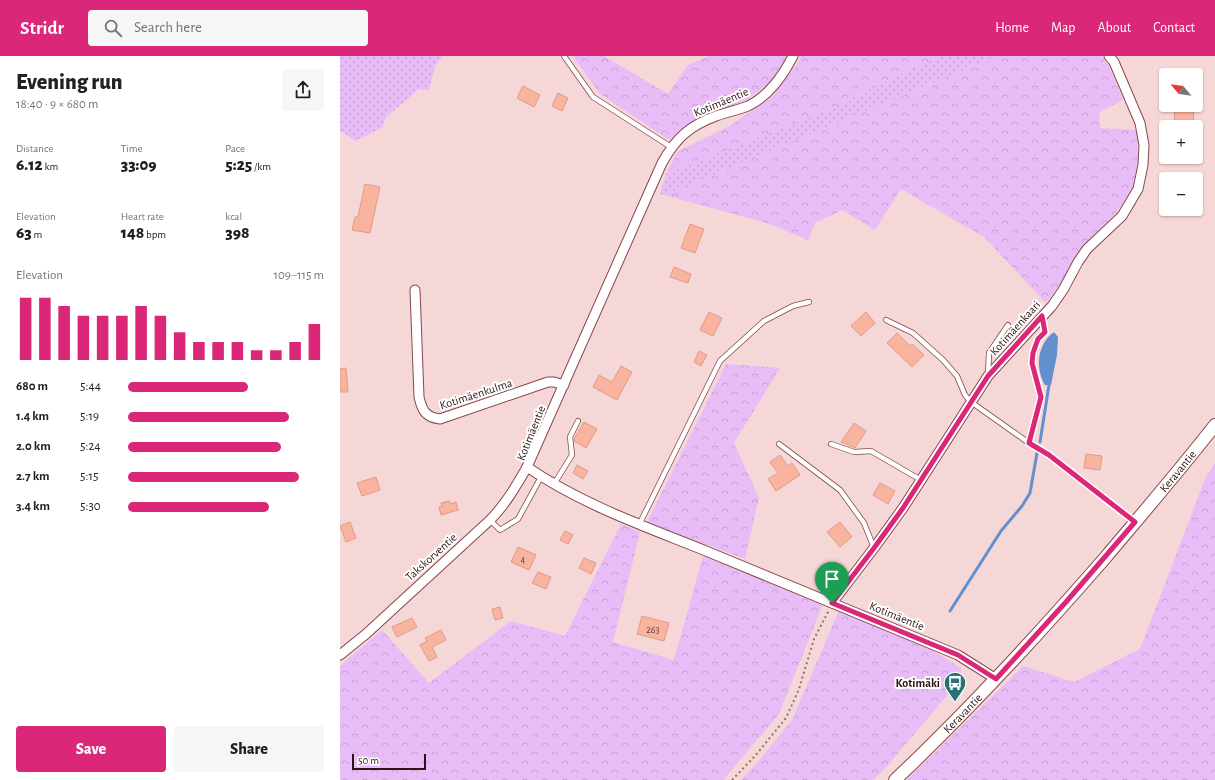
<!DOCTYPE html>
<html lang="en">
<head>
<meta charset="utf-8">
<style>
  :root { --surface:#fff; --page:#f6f6f6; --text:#202124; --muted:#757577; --accent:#db2777 }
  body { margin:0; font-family:"Alegreya Sans",sans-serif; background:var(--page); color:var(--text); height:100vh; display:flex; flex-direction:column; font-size:15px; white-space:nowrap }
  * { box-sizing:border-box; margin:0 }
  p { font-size:13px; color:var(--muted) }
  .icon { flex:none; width:22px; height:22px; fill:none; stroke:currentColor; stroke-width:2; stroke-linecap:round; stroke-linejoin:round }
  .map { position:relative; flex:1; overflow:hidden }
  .drawer { display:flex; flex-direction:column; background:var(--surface); width:340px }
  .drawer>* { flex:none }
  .needle { width:26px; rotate:299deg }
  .controls { position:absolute; left:819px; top:12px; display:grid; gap:8px }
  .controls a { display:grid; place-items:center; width:44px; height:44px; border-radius:4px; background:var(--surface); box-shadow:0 1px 3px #0004; font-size:20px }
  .scale { position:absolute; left:12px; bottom:10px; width:74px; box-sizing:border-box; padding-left:4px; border:2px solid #2d1315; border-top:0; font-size:11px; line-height:14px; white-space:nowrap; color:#2d1315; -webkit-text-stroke:3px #fff; paint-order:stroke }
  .pin { position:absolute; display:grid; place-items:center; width:34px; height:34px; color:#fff; margin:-41px -17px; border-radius:50% 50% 50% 0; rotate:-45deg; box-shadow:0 0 4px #0007 }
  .pin .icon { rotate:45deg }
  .round { display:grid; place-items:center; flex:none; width:42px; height:42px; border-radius:4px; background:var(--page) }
  .head { display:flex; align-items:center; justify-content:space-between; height:68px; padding:0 16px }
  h1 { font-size:22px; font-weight:800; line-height:30px }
  .metrics { display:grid; grid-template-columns:repeat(3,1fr); gap:6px; height:68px; padding:4px 16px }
  .metrics div { display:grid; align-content:center }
  .metrics b { font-size:17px; font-weight:800 }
  .metrics small { font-size:11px; font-weight:400 }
  .metrics p { font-size:11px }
  .chart { height:112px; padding:8px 16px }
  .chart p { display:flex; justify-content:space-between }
  .chart svg { width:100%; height:72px; margin-top:4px; stroke:var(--accent); stroke-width:6 }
  .button { display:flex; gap:8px; margin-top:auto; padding:8px 16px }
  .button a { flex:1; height:46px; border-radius:4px; background:var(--accent); color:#fff; font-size:16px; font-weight:800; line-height:46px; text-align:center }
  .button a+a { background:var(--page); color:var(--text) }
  ul { padding:0 16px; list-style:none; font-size:13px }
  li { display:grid; grid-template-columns:64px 48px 1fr; align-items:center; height:30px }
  li i { height:10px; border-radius:5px; background:var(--accent) }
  header { display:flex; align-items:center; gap:24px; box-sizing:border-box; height:56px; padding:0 20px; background:var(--accent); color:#fff }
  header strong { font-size:19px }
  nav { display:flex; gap:22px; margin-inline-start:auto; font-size:14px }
  .search { width:280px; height:36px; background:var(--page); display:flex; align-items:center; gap:10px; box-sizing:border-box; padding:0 14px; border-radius:4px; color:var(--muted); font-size:15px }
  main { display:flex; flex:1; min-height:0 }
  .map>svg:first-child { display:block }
  .grass { fill:url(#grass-dots) }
  .forest { fill:url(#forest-crowns) }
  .water { fill:#6290cf }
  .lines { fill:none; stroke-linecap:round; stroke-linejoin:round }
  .stream { stroke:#6290cf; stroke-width:3 }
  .building { fill:#f9b49f; stroke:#e09b87 }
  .service-casing { stroke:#87464b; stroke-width:6 }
  .minor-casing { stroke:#87464b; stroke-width:11 }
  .secondary-casing { stroke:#87464b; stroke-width:14 }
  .path { stroke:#8f7374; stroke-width:2; stroke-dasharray:2 3; stroke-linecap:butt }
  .service { stroke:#fff; stroke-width:4.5 }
  .minor { stroke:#fff; stroke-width:9 }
  .secondary { stroke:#fff; stroke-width:12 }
  .route-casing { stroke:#fff; stroke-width:8 }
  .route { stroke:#db2777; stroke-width:5 }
  .labels { text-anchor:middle; stroke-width:4; stroke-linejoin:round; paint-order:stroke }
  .number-label { font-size:10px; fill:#603b38 }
  .street-label { font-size:12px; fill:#2d1315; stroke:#fff }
  .poi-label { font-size:12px; font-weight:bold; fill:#2d1315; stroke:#fff; text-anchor:end }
</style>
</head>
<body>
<header>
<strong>Stridr</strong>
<div class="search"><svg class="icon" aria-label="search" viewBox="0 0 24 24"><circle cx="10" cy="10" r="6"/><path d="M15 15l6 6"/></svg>Search here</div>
<nav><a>Home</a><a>Map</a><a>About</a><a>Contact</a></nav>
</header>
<main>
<section class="drawer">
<div class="head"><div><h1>Evening run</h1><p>18:40 · 9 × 680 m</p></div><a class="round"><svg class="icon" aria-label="share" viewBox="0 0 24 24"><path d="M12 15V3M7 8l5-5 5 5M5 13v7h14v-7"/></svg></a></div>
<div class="metrics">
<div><p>Distance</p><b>6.12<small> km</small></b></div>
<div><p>Time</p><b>33:09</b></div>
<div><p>Pace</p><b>5:25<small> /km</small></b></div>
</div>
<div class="metrics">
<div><p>Elevation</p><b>63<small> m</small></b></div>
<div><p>Heart rate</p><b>148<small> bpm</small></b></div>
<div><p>kcal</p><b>398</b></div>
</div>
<div class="chart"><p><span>Elevation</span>109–115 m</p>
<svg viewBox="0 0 160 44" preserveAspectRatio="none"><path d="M5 44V6M15 44V6M25 44V11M35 44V17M45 44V17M55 44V17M65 44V11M75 44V17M85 44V27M95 44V33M105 44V33M115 44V33M125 44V38M135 44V38M145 44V33M155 44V22"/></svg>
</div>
<ul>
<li><b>680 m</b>5:44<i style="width:61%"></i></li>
<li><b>1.4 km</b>5:19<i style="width:82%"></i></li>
<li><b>2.0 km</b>5:24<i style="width:78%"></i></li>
<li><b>2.7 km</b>5:15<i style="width:87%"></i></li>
<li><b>3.4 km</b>5:30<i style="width:72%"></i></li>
</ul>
<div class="button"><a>Save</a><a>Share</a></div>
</section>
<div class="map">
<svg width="875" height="724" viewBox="0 0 875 724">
  <defs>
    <pattern id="grass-dots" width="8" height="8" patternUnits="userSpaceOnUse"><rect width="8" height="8" fill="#e7bcf7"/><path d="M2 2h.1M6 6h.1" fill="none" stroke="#c6a1d3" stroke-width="1.8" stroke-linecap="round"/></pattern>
    <pattern id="forest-crowns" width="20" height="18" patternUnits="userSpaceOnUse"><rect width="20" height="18" fill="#e7bcf7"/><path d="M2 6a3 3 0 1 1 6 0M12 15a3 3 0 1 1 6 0" fill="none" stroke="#c6a1d3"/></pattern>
  </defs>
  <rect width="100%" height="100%" fill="#f6d7d7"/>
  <g class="grass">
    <path d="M0 0H102L95 10 89 34 79 33 46 61 43 71 15 85 0 74Z"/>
    <path d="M600 0H657L324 139 320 138 326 118 488 54Z"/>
  </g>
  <g class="forest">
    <path d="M233 0H264L328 38 348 9 369 0H448L433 24 406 44 348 68 329 84 259 37Z"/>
    <path d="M461 0H600L488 54 326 118 337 96 389 70 431 42 456 10Z"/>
    <path d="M657 0H761L769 10 783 44 759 56 760 72 797 74 798 108 793 131 777 156 758 175 737 199 720 228 706 247 644 181 561 133 535 174 502 154 475 167 468 184 427 167 324 139Z"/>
    <path d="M386 308 440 312 394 387 419 442 405 503 307 466Z"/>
    <path d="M875 407V724H567L683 610 734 626 800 593 865 423Z"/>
    <path d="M281 468 300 476 273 586 334 604 363 500 483 548 439 658 383 724H151V723L149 724H0V610L42 574 89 627 171 565 225 580Z"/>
    <path d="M500 552 577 585 621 612 622 622 548 709 533 724H401L417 707 452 664Z"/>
  </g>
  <path class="water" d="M714 276 718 281 717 299 711 329H705C695 313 697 288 714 276Z"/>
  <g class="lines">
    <g class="stream">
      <path d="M700 386 709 329"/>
      <path d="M610 555 661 475 682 450 690 437 697 397"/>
    </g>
  </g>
  <g class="building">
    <path d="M183 30 200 39 194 51 177 42Z"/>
    <path d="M218 37 228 42 222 55 212 50Z"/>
    <path d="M853 51 854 67 835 69 834 53Z"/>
    <path d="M25 128 40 131 30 177 12 174 15 161H18Z"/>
    <path d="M350 168 364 173 355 197 341 192Z"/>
    <path d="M334 211 351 218 348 227 330 221Z"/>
    <path d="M369 256 382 262 373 280 360 274Z"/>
    <path d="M526 256 535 267 521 280 511 270Z"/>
    <path d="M557 277 570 290 572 288 584 299 572 311 547 287Z"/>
    <path d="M359 295 367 299 361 310 354 306Z"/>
    <path d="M281 310 292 316 277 344 253 331 259 319 272 326Z"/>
    <path d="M6 312 8 336H0V313Z"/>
    <path d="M244 366 257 373 246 392 234 385V383Z"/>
    <path d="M514 367 526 375 515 392 501 386Z"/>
    <path d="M746 398 762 400 760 414 744 412Z"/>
    <path d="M440 399 448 410 452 407 460 419 436 435 428 423 438 417 430 406Z"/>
    <path d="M237 409 248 415 243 423 233 417Z"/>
    <path d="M36 421 40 434 22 440 17 427Z"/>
    <path d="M540 427 555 435 548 448 533 439Z"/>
    <path d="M109 445 110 448 116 446 118 454 101 459 99 451 102 450 101 447Z"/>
    <path d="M10 466 16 482 6 486 0 470Z"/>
    <path d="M500 466 512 481 500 491 487 476Z"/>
    <path d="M225 475 233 479 228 488 220 484Z"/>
    <path d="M178 491 196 499 189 514 171 506Z"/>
    <path d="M244 502 256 507 251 518 239 512Z"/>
    <path d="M198 516 211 521 206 533 192 527Z"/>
    <path d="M160 551 163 562 155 564 152 553Z"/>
    <path d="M302 560 329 567 324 585 297 578Z"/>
    <path d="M72 562 77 571 57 581 52 571Z"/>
    <path d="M101 574 106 584 92 591 97 601 89 605 80 589 87 585 85 582Z"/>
  </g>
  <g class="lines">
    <g class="service-casing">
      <g id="service">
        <path d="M224 0 253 41 331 91"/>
        <path d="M546 264 573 277 603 304 617 320 625 339 631 346 689 387 709 399 794 465"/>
        <path d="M648 318 649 297 668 269"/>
        <path d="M439 388 500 434 524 467 534 492"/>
        <path d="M491 388 514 396 531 395 581 424"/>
        <path d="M214 428 232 399 230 381 238 365"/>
        <path d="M150 464 160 474 178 463 201 421"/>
        <path d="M299 469 380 305 424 265 453 250 469 246"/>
      </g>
    </g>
    <g class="minor-casing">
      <g id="minor">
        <path d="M453 0C444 18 428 41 408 50 398 54 387 56 376 60 349 70 336 82 322 107L187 411C243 449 304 470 366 495 450 529 534 564 618 599L656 623"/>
        <path d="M75 234 79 341C82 354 85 361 100 363L208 326H214L224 329"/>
        <path d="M492 547 534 492 563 452 648 320 712 250 723 234 738 206 747 193 782 160 798 133 803 109 804 89 800 67 774 6 769 0"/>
        <path d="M0 599 26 578 150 464C166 448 176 430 187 411"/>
      </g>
    </g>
    <g class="secondary-casing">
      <g id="secondary">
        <path id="s1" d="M555 724C629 654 698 579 765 502 802 458 840 414 875 369"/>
      </g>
    </g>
    <g class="path">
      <path d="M691 380C693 370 701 350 701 341 700 314 681 301 705 276L704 273"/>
      <path d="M392 724 415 700 446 662 459 633 474 583 489 554"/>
    </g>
    <use href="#service" class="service"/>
    <use href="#minor" class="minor"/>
    <use href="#secondary" class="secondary"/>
  </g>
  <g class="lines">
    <g class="route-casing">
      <path id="route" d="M702 260 705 276 698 283 693 297 692 307 701 341 689 387 709 399 795 466 726 546 656 623 618 599 492 547 534 492 563 452 648 320Z"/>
    </g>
    <use href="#route" class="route"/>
  </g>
  <defs>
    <g id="bus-pin" transform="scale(1.15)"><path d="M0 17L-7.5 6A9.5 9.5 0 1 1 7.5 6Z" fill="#277273" stroke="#fff"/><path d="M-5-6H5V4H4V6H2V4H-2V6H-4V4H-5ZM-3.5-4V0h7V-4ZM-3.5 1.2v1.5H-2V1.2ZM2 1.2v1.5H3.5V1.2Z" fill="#fff"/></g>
  </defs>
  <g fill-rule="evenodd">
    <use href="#bus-pin" x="615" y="627"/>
  </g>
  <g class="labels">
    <g class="number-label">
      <text x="183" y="507">4</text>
      <text x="313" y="577">263</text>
    </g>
    <g class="street-label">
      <text transform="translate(381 46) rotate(-23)" y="4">Kotimäentie</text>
      <text transform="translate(675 272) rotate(-48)" y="4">Kotimäenkaari</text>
      <text transform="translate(136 338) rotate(-18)" y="4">Kotimäenkulma</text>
      <text transform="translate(191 377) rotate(-68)" y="4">Kotimäentie</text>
      <text dy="4" stroke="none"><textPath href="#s1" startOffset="419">Keravantie</textPath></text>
      <text transform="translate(91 501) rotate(-42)" y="4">Takskorventie</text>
      <text transform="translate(557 560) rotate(22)" y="4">Kotimäentie</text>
      <text dy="4" stroke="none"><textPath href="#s1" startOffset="95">Keravantie</textPath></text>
    </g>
    <g class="poi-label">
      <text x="600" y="631">Kotimäki</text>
    </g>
  </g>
</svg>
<div class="controls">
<a><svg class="needle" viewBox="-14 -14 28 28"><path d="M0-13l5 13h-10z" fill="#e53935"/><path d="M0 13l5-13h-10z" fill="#757577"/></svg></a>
<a>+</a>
<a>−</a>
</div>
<div class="scale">50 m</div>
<div class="pin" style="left:492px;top:547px;background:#1e9e55"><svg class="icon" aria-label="arrive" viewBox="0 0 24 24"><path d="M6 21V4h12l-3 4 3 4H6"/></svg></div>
</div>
</main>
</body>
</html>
